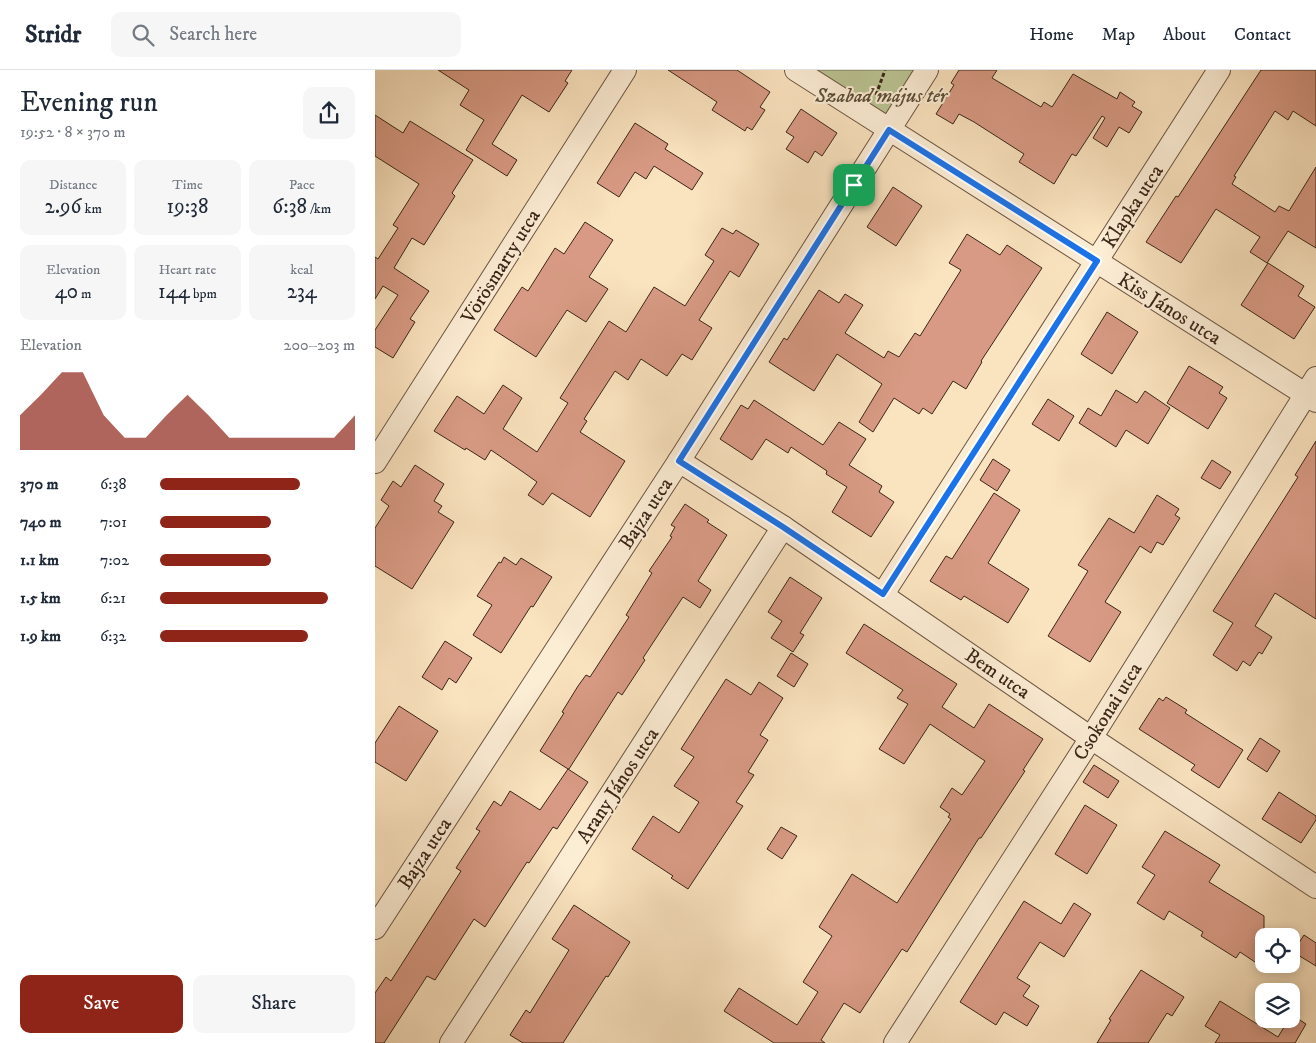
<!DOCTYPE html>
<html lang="en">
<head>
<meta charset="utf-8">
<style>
  :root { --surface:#fff; --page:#f6f6f7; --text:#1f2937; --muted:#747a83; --line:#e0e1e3; --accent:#8f2418 }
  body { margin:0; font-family:"IM FELL DW Pica",serif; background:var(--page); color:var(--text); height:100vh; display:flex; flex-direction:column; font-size:19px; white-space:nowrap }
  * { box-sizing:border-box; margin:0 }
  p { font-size:16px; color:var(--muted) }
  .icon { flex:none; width:28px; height:28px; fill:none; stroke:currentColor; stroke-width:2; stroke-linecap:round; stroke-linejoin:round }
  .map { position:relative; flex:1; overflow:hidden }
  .side { display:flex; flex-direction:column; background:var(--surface); width:375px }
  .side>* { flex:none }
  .fabs { position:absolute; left:880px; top:858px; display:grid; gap:10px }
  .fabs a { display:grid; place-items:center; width:45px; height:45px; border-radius:10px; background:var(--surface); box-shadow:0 2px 12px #0003; font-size:25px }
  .pin { position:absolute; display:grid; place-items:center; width:42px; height:42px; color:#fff; margin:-21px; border-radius:10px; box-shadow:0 2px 8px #0006 }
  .round { display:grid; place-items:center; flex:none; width:52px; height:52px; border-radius:10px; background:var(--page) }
  .summary { display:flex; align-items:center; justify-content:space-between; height:85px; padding:0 20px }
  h1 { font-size:28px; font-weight:600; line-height:38px }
  .stats { display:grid; grid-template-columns:repeat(3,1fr); gap:8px; height:85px; padding:5px 20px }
  .stats div { display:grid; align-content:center; border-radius:10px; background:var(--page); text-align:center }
  .stats b { font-size:21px; font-weight:600 }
  .stats small { font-size:14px; font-weight:400 }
  .stats p { font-size:14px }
  .chart { height:140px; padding:10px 20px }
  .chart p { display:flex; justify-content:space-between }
  .chart svg { width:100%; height:90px; margin-top:5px; fill:var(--accent); opacity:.7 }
  .button { display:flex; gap:10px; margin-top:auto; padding:10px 20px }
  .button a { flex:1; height:58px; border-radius:10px; background:var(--accent); color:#fff; font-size:20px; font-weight:600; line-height:58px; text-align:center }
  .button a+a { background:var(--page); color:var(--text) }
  ul { padding:0 20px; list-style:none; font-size:16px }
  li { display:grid; grid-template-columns:80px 60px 1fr; align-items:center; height:38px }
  li i { height:12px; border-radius:6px; background:var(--accent) }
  header { display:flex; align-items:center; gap:30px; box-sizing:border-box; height:70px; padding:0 25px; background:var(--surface); border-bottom:1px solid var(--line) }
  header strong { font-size:24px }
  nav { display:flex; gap:28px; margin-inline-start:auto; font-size:18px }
  .search { width:350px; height:45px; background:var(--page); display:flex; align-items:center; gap:12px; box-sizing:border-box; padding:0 18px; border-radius:10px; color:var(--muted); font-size:19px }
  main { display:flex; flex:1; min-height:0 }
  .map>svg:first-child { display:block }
  .green { fill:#bbc494; stroke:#7c7556 }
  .building { fill:#d89a84; stroke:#3c2618 }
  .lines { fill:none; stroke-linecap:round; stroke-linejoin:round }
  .street-casing { stroke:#6c5542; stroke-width:24 }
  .path { stroke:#3c2618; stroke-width:3; stroke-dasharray:4 2.5; stroke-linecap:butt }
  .street { stroke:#fcedd5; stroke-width:22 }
  .route-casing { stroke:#fff; stroke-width:10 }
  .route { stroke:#1a73e8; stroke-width:6 }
  .labels { text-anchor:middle; stroke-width:4; stroke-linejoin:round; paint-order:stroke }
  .park-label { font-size:20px; font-style:italic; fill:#5c4e37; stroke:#fcedd5 }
  .street-label { font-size:20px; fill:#3c2618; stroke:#fcedd5 }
</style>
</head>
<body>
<header>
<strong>Stridr</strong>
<div class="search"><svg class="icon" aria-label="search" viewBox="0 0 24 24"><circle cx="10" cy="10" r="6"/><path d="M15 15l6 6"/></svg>Search here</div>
<nav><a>Home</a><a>Map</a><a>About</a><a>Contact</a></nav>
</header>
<main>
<section class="side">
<div class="summary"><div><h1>Evening run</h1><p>19:52 · 8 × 370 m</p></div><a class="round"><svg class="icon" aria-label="share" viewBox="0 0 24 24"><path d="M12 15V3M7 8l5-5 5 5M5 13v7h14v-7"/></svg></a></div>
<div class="stats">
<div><p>Distance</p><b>2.96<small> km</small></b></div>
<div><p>Time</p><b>19:38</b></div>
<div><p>Pace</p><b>6:38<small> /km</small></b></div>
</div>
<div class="stats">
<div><p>Elevation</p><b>40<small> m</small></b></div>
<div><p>Heart rate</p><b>144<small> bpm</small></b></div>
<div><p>kcal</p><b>234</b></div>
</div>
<div class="chart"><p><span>Elevation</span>200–203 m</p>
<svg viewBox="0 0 160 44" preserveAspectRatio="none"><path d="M0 44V27L10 17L20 6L30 6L40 27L50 38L60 38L70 27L80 17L90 27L100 38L110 38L120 38L130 38L140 38L150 38L160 27V44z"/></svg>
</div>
<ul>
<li><b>370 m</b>6:38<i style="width:72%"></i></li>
<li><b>740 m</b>7:01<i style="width:57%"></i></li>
<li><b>1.1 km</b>7:02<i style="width:57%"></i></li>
<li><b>1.5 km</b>6:21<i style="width:86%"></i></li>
<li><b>1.9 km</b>6:32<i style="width:76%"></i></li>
</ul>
<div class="button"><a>Save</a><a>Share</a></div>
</section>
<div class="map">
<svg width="941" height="973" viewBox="0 0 941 973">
  <rect width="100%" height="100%" fill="#fae3bf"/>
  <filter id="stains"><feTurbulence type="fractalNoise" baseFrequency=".004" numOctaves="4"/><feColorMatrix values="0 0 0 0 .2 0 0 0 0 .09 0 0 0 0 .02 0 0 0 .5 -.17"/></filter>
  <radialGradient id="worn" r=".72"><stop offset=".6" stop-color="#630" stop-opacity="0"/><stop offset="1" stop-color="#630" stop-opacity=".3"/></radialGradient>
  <path class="green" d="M421 0H552L514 60Z"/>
  <g class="building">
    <path d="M63 0H197L190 11 193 13 174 42 147 25 117 74 142 90 132 106 91 80 109 50 85 35 94 20Z"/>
    <path d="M293 0H362L395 22 385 37 390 40 377 60 372 57 370 61 337 40 342 32Z"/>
    <path d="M584 0H622L617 8 666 37 669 32 677 37 698 4 742 29 745 22 760 32 757 36 767 42 754 63 744 57 732 77 718 68 730 48 727 46 701 86 697 84 679 114 644 92 649 84 599 52 584 44 578 54 561 44 579 15 576 13Z"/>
    <path d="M886 0H941V56L918 41 913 50 900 41 859 106 861 107 857 114 900 142 904 136 914 141 941 97V178L913 161 892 193 875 182 885 167 841 139 806 193 771 172 801 126 803 127Z"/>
    <path d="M426 39 462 63 447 86 440 81 433 93 411 79 419 67 411 62Z"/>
    <path d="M0 45 28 63 35 51 98 90 77 123 80 126 49 175 37 168 19 198 54 221 35 249 40 252 18 288 0 277V260L23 225 8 216 0 229V187L3 189 23 158 18 155 44 114 0 86Z"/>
    <path d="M260 53 293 74 290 79 328 103 317 120 279 96 271 109 260 102 244 127 222 113Z"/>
    <path d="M518 117 547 136 521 176 492 157Z"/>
    <path d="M210 152 238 170 214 207 233 219 211 252 192 240 161 287 119 260 147 217 153 221 180 178 189 184Z"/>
    <path d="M347 158 358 164 361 160 384 174 364 207 355 201 324 250 337 258 317 290 307 284 292 306 266 289 253 310 240 301 209 349 212 351 205 362 250 391 215 447 177 423 168 435 153 425 162 412 148 402 116 380 110 390 91 378 90 380 59 361 82 326 109 344 128 315 147 328 128 359 162 382 193 333 185 328 234 251 251 262 279 217 310 236 339 191 330 185Z"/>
    <path d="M592 164 625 185 632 175 667 198 606 291 607 292 591 319 578 311 557 344 548 338 544 344 519 328 498 362 484 352 507 314 462 284 439 321 394 292 409 268 412 270 444 220 464 233 470 224 488 235 470 263 509 288 513 281 524 287 540 263 545 266 586 200 574 193Z"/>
    <path d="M893 193 929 216 923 226 940 237 919 269 866 235Z"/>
    <path d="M732 242 763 262 737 304 706 284Z"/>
    <path d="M814 296 848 317 844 323 852 328 833 359 792 333Z"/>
    <path d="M741 320 762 333 770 321 795 338 773 374 751 360 741 377 704 353 713 338 726 346Z"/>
    <path d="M673 329 699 346 684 371 657 354Z"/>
    <path d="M379 330 448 375 464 352 491 369 474 395 507 416 504 422 519 432 496 467 457 442 472 417 451 404 452 401 416 377 413 383 391 369 377 390 345 369 366 335 373 339Z"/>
    <path d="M941 371V549L900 523 880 556 897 567 887 584 884 582 875 596 868 591 862 601 838 585 858 553 838 541 923 407 920 405Z"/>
    <path d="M618 389 635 400 622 421 605 410Z"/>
    <path d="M837 390 856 402 845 419 826 408Z"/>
    <path d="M40 395 69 414 59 431 67 436 63 442 79 452 37 519 0 496V458L14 436 6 430 18 411 26 417Z"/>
    <path d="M619 423 645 440 613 493 654 519 633 553 589 526 586 530 555 511 571 486 577 489Z"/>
    <path d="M782 425 804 439 800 445 805 448 788 475 782 472 776 483 765 476 730 532 746 542 715 592 673 566 713 501 703 495 734 448 759 463Z"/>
    <path d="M310 434 334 450 332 452 352 465 323 511 336 520 325 538 308 527 268 588 270 590 247 625 243 622 194 699H193L213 712 182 759 178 757 154 793 152 792 110 857 99 849 60 910 52 906 9 973H0V923L11 907 16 911 86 801 81 798 105 761 101 759 119 731 126 736 135 721 165 740 193 699 165 681 189 643 187 642 203 616 211 605 215 607 254 547 251 545 277 503 274 501 297 467 295 466 300 457 296 455Z"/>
    <path d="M129 487 141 495 146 488 177 507 158 537 156 536 126 583 98 565 117 535 102 526 124 492 126 493Z"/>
    <path d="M415 507 447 528 425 563 429 565 418 582 396 568 407 551 393 542Z"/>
    <path d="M489 554 582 614 567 637 599 658 614 634 668 669 648 700 650 701 606 768H604L532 882 527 879 485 943 469 933 446 970 450 973H399L349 941 364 918 422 955 443 922 428 912 457 866 444 857 477 804 522 833 576 749 573 747 575 744 565 737 577 718 587 725 610 691 555 654 529 694 504 679 533 634 522 628 528 620 471 583Z"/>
    <path d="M70 571 97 588 81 613 74 608 67 620 47 607Z"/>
    <path d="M416 583 433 594 419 617 402 606Z"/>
    <path d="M351 609 376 625 384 612 408 628 385 665 393 670 373 702 379 705 361 732 368 736 313 819 296 808 298 806 257 779 278 746 304 763 324 732 299 716 319 687 306 679Z"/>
    <path d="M791 627 812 640 810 643 868 680 844 718 816 700 820 695 764 659 784 628 788 631Z"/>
    <path d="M24 636 63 661 31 711 0 692V673Z"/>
    <path d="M885 668 905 681 892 702 872 689Z"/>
    <path d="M719 695 744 711 733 728 708 712Z"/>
    <path d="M904 722 941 746V750L926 773 887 749Z"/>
    <path d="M710 735 742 755 712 804 680 784Z"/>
    <path d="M406 757 422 766 407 789 392 779Z"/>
    <path d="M790 761 845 795 834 812 889 846V898L865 882 861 888 826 866 828 862 794 841 789 850 762 833 780 805 767 797Z"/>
    <path d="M649 831 686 854 699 833 716 844 689 887 665 872 642 908 655 916 648 926 664 936 652 956 629 942 621 955 585 932Z"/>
    <path d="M199 835 255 872 233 907 231 906 188 973H148L135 965 151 940 155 943 194 880 177 869Z"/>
    <path d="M929 865 941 873V896L918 882Z"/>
    <path d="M766 900 809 927 797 946 792 943 773 973H722L736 950 734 949Z"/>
    <path d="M845 931 903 967 914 949H916L917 945 931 954 920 973H840L845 965 830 956Z"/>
  </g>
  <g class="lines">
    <g class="street-casing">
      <g id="street">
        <path d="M421 0 941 331"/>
        <path d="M304 391 408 457 716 668 941 817"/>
        <path d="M0 392 250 0"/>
        <path d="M508 524 844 0"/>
        <path d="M0 858 304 391 552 0"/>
        <path d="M76 973 408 457"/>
        <path d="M520 973 716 668 941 308"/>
      </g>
    </g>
    <path class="path" d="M501 25 510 0"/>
    <use href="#street" class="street"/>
  </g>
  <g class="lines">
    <g class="route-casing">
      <path id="route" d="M514 60 722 191 508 524 408 457 304 391Z"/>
    </g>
    <use href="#route" class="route"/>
  </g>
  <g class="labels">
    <g class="park-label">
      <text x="506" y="32">Szabad május tér</text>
    </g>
    <g class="street-label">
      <text transform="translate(757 136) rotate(-57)" y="7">Klapka utca</text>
      <text transform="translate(125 196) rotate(-58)" y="7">Vörösmarty utca</text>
      <text transform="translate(795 238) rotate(32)" y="7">Kiss János utca</text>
      <text transform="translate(270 443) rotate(-57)" y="7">Bajza utca</text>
      <text transform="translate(623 603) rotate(34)" y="7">Bem utca</text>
      <text transform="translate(732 641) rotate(-58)" y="7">Csokonai utca</text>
      <text transform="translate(242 715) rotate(-57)" y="7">Arany János utca</text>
      <text transform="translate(49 783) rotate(-57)" y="7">Bajza utca</text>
    </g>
  </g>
  <rect width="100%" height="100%" filter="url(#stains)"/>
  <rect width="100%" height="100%" fill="url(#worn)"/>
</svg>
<div class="fabs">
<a><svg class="icon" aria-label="locate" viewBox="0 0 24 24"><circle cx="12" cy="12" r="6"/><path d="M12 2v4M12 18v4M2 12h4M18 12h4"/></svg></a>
<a><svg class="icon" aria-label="layers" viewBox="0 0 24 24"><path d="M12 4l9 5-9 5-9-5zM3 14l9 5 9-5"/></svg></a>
</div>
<div class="pin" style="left:479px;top:115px;background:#1e9e55"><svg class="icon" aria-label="arrive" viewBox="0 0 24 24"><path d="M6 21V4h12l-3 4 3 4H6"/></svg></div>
</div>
</main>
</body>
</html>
